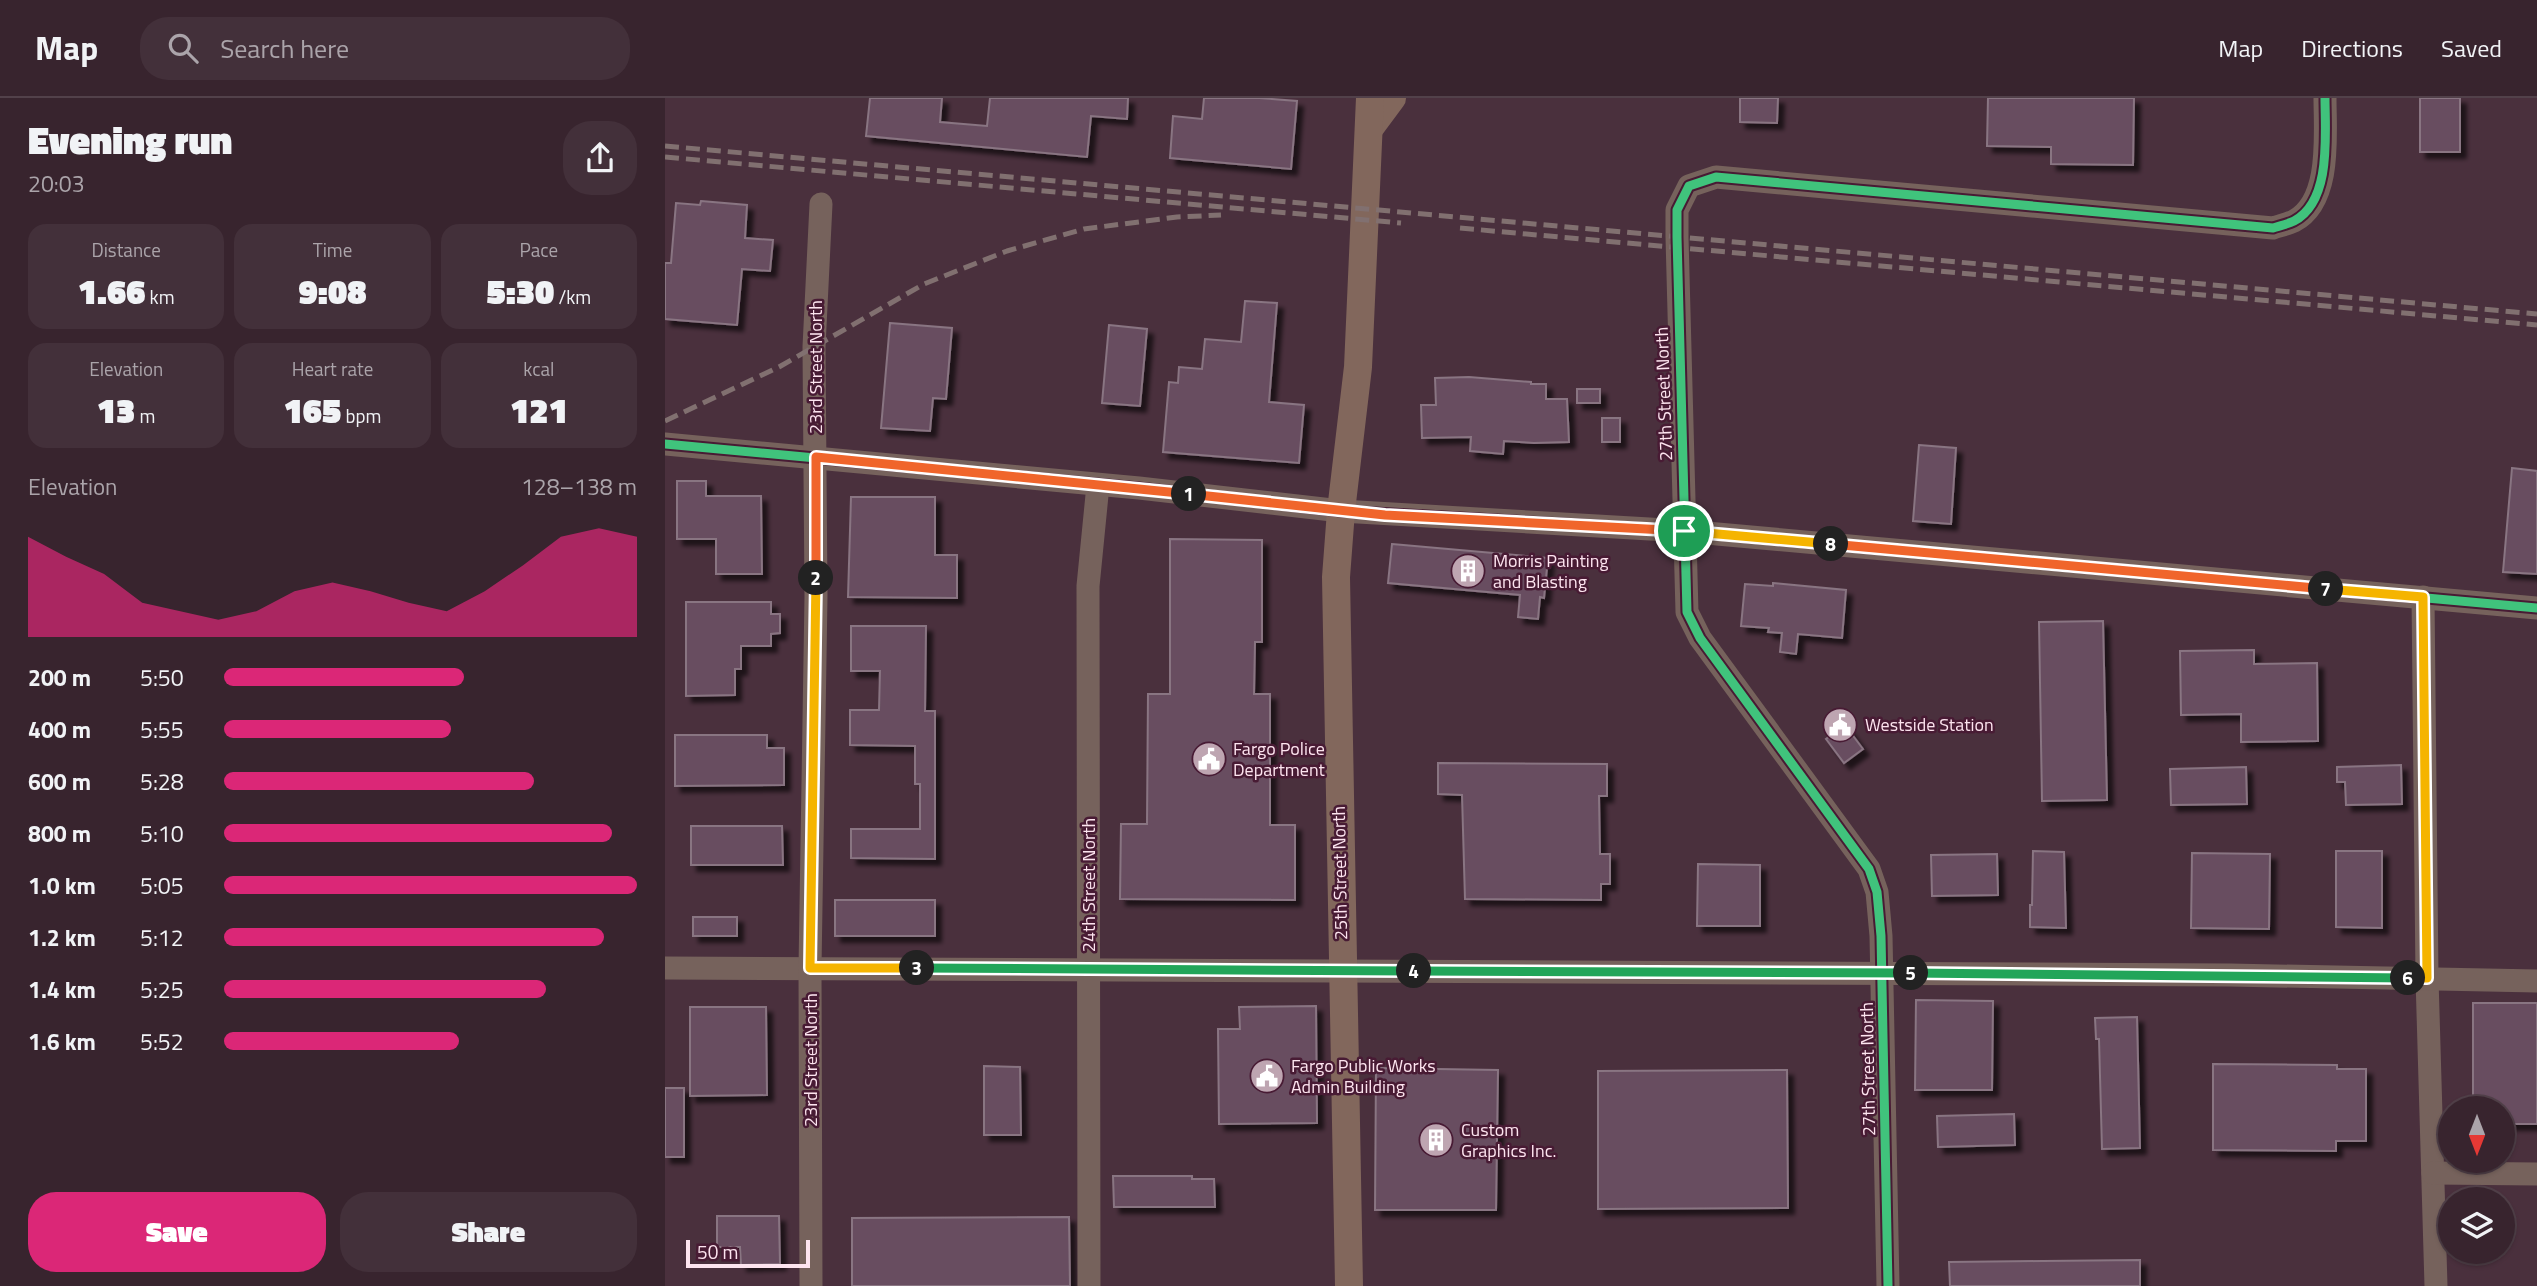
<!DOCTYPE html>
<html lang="en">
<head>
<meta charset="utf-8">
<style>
  :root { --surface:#38242e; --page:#43303a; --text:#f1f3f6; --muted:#aba4aa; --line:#52414a; --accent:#db2777 }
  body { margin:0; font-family:"Titillium Web",sans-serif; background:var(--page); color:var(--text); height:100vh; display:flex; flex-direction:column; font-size:26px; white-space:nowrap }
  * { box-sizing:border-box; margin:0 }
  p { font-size:23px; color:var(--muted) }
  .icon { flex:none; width:38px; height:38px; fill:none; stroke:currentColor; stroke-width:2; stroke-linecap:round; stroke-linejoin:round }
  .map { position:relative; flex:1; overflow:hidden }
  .sheet { display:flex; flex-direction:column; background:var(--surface); width:665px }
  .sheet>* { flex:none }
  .needle { width:46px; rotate:180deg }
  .tools { position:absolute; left:1773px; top:998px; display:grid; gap:14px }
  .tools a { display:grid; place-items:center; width:77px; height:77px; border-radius:50%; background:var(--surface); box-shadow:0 2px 5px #0004,0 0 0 2px var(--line); font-size:35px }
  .scale { position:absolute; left:21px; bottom:18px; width:124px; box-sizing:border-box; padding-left:7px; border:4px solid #fde4ef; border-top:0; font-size:19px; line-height:24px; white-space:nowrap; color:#fde4ef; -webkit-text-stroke:5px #481b34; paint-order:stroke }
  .pin { position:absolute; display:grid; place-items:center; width:60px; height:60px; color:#fff; margin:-30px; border:4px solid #fff; border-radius:50%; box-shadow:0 2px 7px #0007 }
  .km { position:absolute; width:35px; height:35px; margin:-18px; border-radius:50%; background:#222; color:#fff; font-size:19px; line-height:35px; text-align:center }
  .round { display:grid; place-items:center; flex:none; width:74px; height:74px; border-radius:28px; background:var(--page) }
  .head { display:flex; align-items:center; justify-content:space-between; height:119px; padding:0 28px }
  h1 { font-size:38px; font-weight:800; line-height:52px }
  .metrics { display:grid; grid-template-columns:repeat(3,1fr); gap:10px; height:119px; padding:7px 28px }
  .metrics div { display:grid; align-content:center; border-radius:18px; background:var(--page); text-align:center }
  .metrics b { font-size:35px; font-weight:800 }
  .metrics small { font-size:19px; font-weight:400 }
  .metrics p { font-size:19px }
  .chart { height:196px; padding:14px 28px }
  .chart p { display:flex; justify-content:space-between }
  .chart svg { width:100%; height:126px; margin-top:7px; fill:var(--accent); opacity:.7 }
  .button { display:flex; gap:14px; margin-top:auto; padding:14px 28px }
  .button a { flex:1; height:80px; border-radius:28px; background:var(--accent); color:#fff; font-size:28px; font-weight:800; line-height:80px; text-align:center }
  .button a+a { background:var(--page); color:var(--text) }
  ul { padding:0 28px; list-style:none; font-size:23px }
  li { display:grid; grid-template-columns:112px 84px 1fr; align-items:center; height:52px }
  li i { height:18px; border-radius:9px; background:var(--accent) }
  header { display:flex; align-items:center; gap:42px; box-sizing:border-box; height:98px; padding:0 35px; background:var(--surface); border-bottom:2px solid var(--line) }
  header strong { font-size:33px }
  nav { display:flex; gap:38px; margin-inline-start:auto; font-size:24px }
  .search { width:490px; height:63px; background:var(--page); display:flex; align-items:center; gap:18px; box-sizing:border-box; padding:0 24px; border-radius:28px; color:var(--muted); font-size:26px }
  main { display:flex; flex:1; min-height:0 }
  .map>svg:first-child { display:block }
  .building { fill:#674e60; stroke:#897482; stroke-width:2; filter:url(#shadow) }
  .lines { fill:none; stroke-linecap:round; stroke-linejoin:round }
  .minor { stroke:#76625c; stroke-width:23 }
  .major { stroke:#82675c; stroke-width:28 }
  .rail { stroke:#817070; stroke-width:5; stroke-dasharray:14 7; stroke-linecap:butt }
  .cycleway-casing { stroke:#481b34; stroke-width:13 }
  .cycleway { stroke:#40c37c; stroke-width:9 }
  .split-1-casing { stroke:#fff; stroke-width:14 }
  .split-2-casing { stroke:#fff; stroke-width:14 }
  .split-3-casing { stroke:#fff; stroke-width:14 }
  .split-4-casing { stroke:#fff; stroke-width:14 }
  .split-5-casing { stroke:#fff; stroke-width:14 }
  .split-6-casing { stroke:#fff; stroke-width:14 }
  .split-7-casing { stroke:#fff; stroke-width:14 }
  .split-8-casing { stroke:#fff; stroke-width:14 }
  .split-9-casing { stroke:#fff; stroke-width:14 }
  .split-1 { stroke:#f0652b; stroke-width:9 }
  .split-2 { stroke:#f0652b; stroke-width:9 }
  .split-3 { stroke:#f5b400; stroke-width:9 }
  .split-4 { stroke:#22a559; stroke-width:9 }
  .split-5 { stroke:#22a559; stroke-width:9 }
  .split-6 { stroke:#22a559; stroke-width:9 }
  .split-7 { stroke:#f5b400; stroke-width:9 }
  .split-8 { stroke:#f0652b; stroke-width:9 }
  .split-9 { stroke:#f5b400; stroke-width:9 }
  .labels { text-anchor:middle; stroke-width:5; stroke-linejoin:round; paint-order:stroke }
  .street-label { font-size:18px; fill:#fde4ef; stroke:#481b34 }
  .poi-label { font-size:18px; fill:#fde4ef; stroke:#481b34; text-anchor:start }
</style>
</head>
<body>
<header>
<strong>Map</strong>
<div class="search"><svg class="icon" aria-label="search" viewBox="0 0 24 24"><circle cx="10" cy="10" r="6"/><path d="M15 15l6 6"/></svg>Search here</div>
<nav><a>Map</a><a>Directions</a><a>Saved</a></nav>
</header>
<main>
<section class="sheet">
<div class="head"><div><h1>Evening run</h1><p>20:03</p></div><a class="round"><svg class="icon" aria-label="share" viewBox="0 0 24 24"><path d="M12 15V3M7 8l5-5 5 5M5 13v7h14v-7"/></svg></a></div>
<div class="metrics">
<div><p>Distance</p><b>1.66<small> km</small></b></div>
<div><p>Time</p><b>9:08</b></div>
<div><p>Pace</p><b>5:30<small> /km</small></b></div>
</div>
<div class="metrics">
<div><p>Elevation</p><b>13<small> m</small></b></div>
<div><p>Heart rate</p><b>165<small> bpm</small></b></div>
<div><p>kcal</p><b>121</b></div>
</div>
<div class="chart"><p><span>Elevation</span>128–138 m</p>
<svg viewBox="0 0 160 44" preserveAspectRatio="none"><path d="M0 44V9L10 16L20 22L30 32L40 35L50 38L60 35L70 28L80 25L90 28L100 32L110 35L120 28L130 19L140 9L150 6L160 9V44z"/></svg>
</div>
<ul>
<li><b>200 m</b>5:50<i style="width:58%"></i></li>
<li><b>400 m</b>5:55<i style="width:55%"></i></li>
<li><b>600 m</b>5:28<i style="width:75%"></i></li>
<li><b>800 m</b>5:10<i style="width:94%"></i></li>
<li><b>1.0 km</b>5:05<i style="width:100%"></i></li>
<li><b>1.2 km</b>5:12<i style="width:92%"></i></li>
<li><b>1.4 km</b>5:25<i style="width:78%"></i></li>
<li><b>1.6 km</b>5:52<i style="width:57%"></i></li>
</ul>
<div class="button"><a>Save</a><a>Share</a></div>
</section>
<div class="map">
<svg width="1872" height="1188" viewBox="0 0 1872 1188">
  <defs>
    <filter id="shadow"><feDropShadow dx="6" dy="6" stdDeviation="2" flood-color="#0009"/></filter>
  </defs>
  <rect width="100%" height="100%" fill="#4a303d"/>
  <g class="building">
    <path d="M205 0H277L275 24 322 28 325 0H463L462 21 426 18 422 59 201 38Z"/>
    <path d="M539 0H594L632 3 626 71 505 60 508 18 537 21Z"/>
    <path d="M1075 0H1113L1112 25 1075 24Z"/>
    <path d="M1323 0H1469L1468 67 1386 66V49L1322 48Z"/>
    <rect x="1755" y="0" width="40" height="54"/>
    <path d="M36 103 82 107 80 140 108 142 105 173 77 171 72 227 0 221V165H6L11 105 35 107Z"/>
    <path d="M580 203 612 205 604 304 639 307 634 365 498 354 504 284 513 285 514 269 537 271 540 241 576 244Z"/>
    <path d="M225 225 287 230 281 301 268 300 265 333 216 330Z"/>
    <path d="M444 227 482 231 475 308 437 305Z"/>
    <path d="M804 279 866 284V286H881V301H902L904 344 869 345 839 343 838 356 805 353 806 339 757 340 756 307H771L770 280Z"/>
    <rect x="912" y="291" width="23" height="14"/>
    <rect x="937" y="320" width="18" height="24"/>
    <path d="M1254 347 1291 350 1286 426 1248 423Z"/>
    <path d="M1847 370 1872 373V476L1838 474Z"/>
    <path d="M12 383H41V398H96L97 476H51V441H12Z"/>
    <path d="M186 399H270V457H292V500L183 499Z"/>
    <path d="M505 441 597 442V544H590L589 596H605V727H630V802L455 801 456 726H482L483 596H505Z"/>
    <path d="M727 446 883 460 879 500 875 499 873 521 853 519 855 497 723 485Z"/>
    <path d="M1108 485 1181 492 1177 540 1133 536 1131 556 1115 554 1117 535 1103 534 1104 530 1076 528 1080 486 1108 488Z"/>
    <path d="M21 504H106V516H115V535L106 536V548H76V571H70V597L21 598Z"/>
    <path d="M1438 523 1442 702 1377 703 1374 524Z"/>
    <path d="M186 528H261L260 613H270V761L186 760V731H255V686H250V648L185 647V612H214L215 573H186Z"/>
    <path d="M1589 552V566L1652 565 1653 643 1576 644V616L1516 617 1515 553Z"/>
    <path d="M1180 627 1198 651 1179 665 1161 641Z"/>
    <path d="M10 637H102V650H119V687L10 688Z"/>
    <path d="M773 665 942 666V698H934L935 756H945V786H936V802L800 801 797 697 773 696Z"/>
    <path d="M1736 667 1737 706 1681 707 1680 684H1672V669Z"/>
    <path d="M1581 669 1582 706 1506 707 1505 671Z"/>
    <path d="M26 728H117L118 767H26Z"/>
    <path d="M1368 753 1399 754 1401 830 1365 829V807H1367Z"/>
    <path d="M1671 753H1717V830L1671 829Z"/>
    <path d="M1527 755 1605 756 1604 831 1526 830Z"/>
    <path d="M1332 756 1333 797 1267 798 1266 757Z"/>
    <path d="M1033 766 1095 767V828H1032Z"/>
    <rect x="170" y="802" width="100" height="36"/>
    <rect x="28" y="819" width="44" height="19"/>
    <path d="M1251 902 1328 903 1327 992H1250Z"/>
    <path d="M1808 905H1872V1026H1838V1010H1808Z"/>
    <path d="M651 908 652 1025 554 1026 553 931H575L574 909Z"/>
    <path d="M25 909H101L102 997 25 998Z"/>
    <path d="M1472 919 1475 1050 1437 1051 1434 941H1431L1430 920Z"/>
    <path d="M1548 966 1672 967V971H1701V1043H1671V1053L1548 1052Z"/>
    <path d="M319 968 355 969 356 1037H319Z"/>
    <path d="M711 970 833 972 831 1112H710Z"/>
    <path d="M1122 972 1123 1110 933 1111V973Z"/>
    <rect x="0" y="990" width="19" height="69"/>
    <path d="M1349 1016 1350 1047 1273 1049 1272 1018Z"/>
    <path d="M448 1078H527V1081H549L550 1109H449Z"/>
    <path d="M52 1118H114L115 1166 76 1167 75 1149H52Z"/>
    <path d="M404 1119 405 1188H187V1120Z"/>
    <path d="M1475 1162V1188H1285L1284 1164Z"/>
  </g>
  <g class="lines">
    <g class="minor">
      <path d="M0 346 474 390 676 413 1019 433 1872 510"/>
      <path d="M1758 499 1762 880 1771 1188"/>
      <path d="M0 870 1565 877 1872 883"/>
      <path d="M1768 1075 1872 1076"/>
      <path d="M146 1188 145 870 151 498 149 249 156 106"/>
      <path d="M424 1188 423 488 433 387"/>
      <path d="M1223 1188 1216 838 1212 794 1204 771 1035 540 1022 514 1012 139V112L1024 88 1051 79 1608 130C1614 128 1623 126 1629 123 1667 103 1660 36 1660 0"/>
    </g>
    <g class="major">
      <path d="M704 31 727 0"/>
      <path d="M684 1188 671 479 676 413 693 269 705 0"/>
    </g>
    <g class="rail">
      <path d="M0 48 1872 216"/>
      <path d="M0 59 736 125"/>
      <path d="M795 130 1872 227"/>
      <path d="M0 323 114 269 259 186 342 153 419 131 512 119 556 117"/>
    </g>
    <g class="cycleway-casing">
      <g id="cycleway">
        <path d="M0 346 474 390 676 413 1019 433 1872 510"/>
        <path d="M1223 1188 1216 838 1212 794 1204 771 1035 540 1022 514 1012 139V112L1024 88 1051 79 1608 130C1614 128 1623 126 1629 123 1667 103 1660 36 1660 0"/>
      </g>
    </g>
    <use href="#cycleway" class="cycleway"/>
  </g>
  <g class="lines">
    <g class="split-1-casing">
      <path id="split-1" d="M524 396 720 417 1019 433"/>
    </g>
    <g class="split-2-casing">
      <path id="split-2" d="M151 480V359L524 396"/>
    </g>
    <g class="split-3-casing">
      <path id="split-3" d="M151 480 145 870H252"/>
    </g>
    <g class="split-4-casing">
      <path id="split-4" d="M252 870 749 873"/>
    </g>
    <g class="split-5-casing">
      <path id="split-5" d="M749 873 1246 875"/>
    </g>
    <g class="split-6-casing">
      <path id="split-6" d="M1246 875 1743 880"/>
    </g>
    <g class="split-7-casing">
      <path id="split-7" d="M1661 491 1758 499 1762 880H1743"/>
    </g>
    <g class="split-8-casing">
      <path id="split-8" d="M1166 446 1661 491"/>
    </g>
    <g class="split-9-casing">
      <path id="split-9" d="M1019 433 1166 446"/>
    </g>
    <use href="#split-1" class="split-1"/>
    <use href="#split-2" class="split-2"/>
    <use href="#split-3" class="split-3"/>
    <use href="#split-4" class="split-4"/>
    <use href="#split-5" class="split-5"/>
    <use href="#split-6" class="split-6"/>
    <use href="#split-7" class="split-7"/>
    <use href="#split-8" class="split-8"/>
    <use href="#split-9" class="split-9"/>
  </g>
  <defs>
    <g id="building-disc" transform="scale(1.75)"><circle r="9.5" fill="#bea5b1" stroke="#481b34"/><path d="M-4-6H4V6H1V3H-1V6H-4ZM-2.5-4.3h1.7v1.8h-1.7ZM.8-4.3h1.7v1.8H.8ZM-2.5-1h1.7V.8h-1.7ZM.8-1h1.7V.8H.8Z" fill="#fff"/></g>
    <g id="civic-disc" transform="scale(1.75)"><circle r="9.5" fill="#bea5b1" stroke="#481b34"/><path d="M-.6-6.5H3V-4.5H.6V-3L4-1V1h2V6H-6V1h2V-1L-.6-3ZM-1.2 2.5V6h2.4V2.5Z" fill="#fff"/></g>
  </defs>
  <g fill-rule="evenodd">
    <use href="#building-disc" x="803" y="473"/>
    <use href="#civic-disc" x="1175" y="627"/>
    <use href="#civic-disc" x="544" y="661"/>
    <use href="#civic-disc" x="602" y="978"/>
    <use href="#building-disc" x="771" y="1042"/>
  </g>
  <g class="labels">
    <g class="street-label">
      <text transform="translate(151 269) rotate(-90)" y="6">23rd Street North</text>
      <text transform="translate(999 296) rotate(-92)" y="6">27th Street North</text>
      <text transform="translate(675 775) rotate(-91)" y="6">25th Street North</text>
      <text transform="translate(424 787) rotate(-90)" y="6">24th Street North</text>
      <text transform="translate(146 962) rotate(-90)" y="6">23rd Street North</text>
      <text transform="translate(1203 971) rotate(-91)" y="6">27th Street North</text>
    </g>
    <g class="poi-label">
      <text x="828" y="469">Morris Painting<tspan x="828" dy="21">and Blasting</tspan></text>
      <text x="1200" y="633">Westside Station</text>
      <text x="568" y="657">Fargo Police<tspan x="568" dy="21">Department</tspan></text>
      <text x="626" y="974">Fargo Public Works<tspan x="626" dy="21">Admin Building</tspan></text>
      <text x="796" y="1038">Custom<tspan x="796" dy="21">Graphics Inc.</tspan></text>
    </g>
  </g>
</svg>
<div class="tools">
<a><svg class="needle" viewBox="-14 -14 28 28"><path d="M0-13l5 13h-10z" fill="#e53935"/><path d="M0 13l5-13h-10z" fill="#aba4aa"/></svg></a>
<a><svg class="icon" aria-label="layers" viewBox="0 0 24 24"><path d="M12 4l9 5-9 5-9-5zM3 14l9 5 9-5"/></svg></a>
</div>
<div class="scale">50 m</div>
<div class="pin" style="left:1019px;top:433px;background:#1e9e55"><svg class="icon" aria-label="arrive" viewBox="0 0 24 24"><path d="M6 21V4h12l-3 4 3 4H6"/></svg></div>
<b class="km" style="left:524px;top:396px">1</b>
<b class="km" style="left:151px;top:480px">2</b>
<b class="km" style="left:252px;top:870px">3</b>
<b class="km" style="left:749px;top:873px">4</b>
<b class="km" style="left:1246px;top:875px">5</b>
<b class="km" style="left:1743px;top:880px">6</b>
<b class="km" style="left:1661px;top:491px">7</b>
<b class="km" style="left:1166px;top:446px">8</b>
</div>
</main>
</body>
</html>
